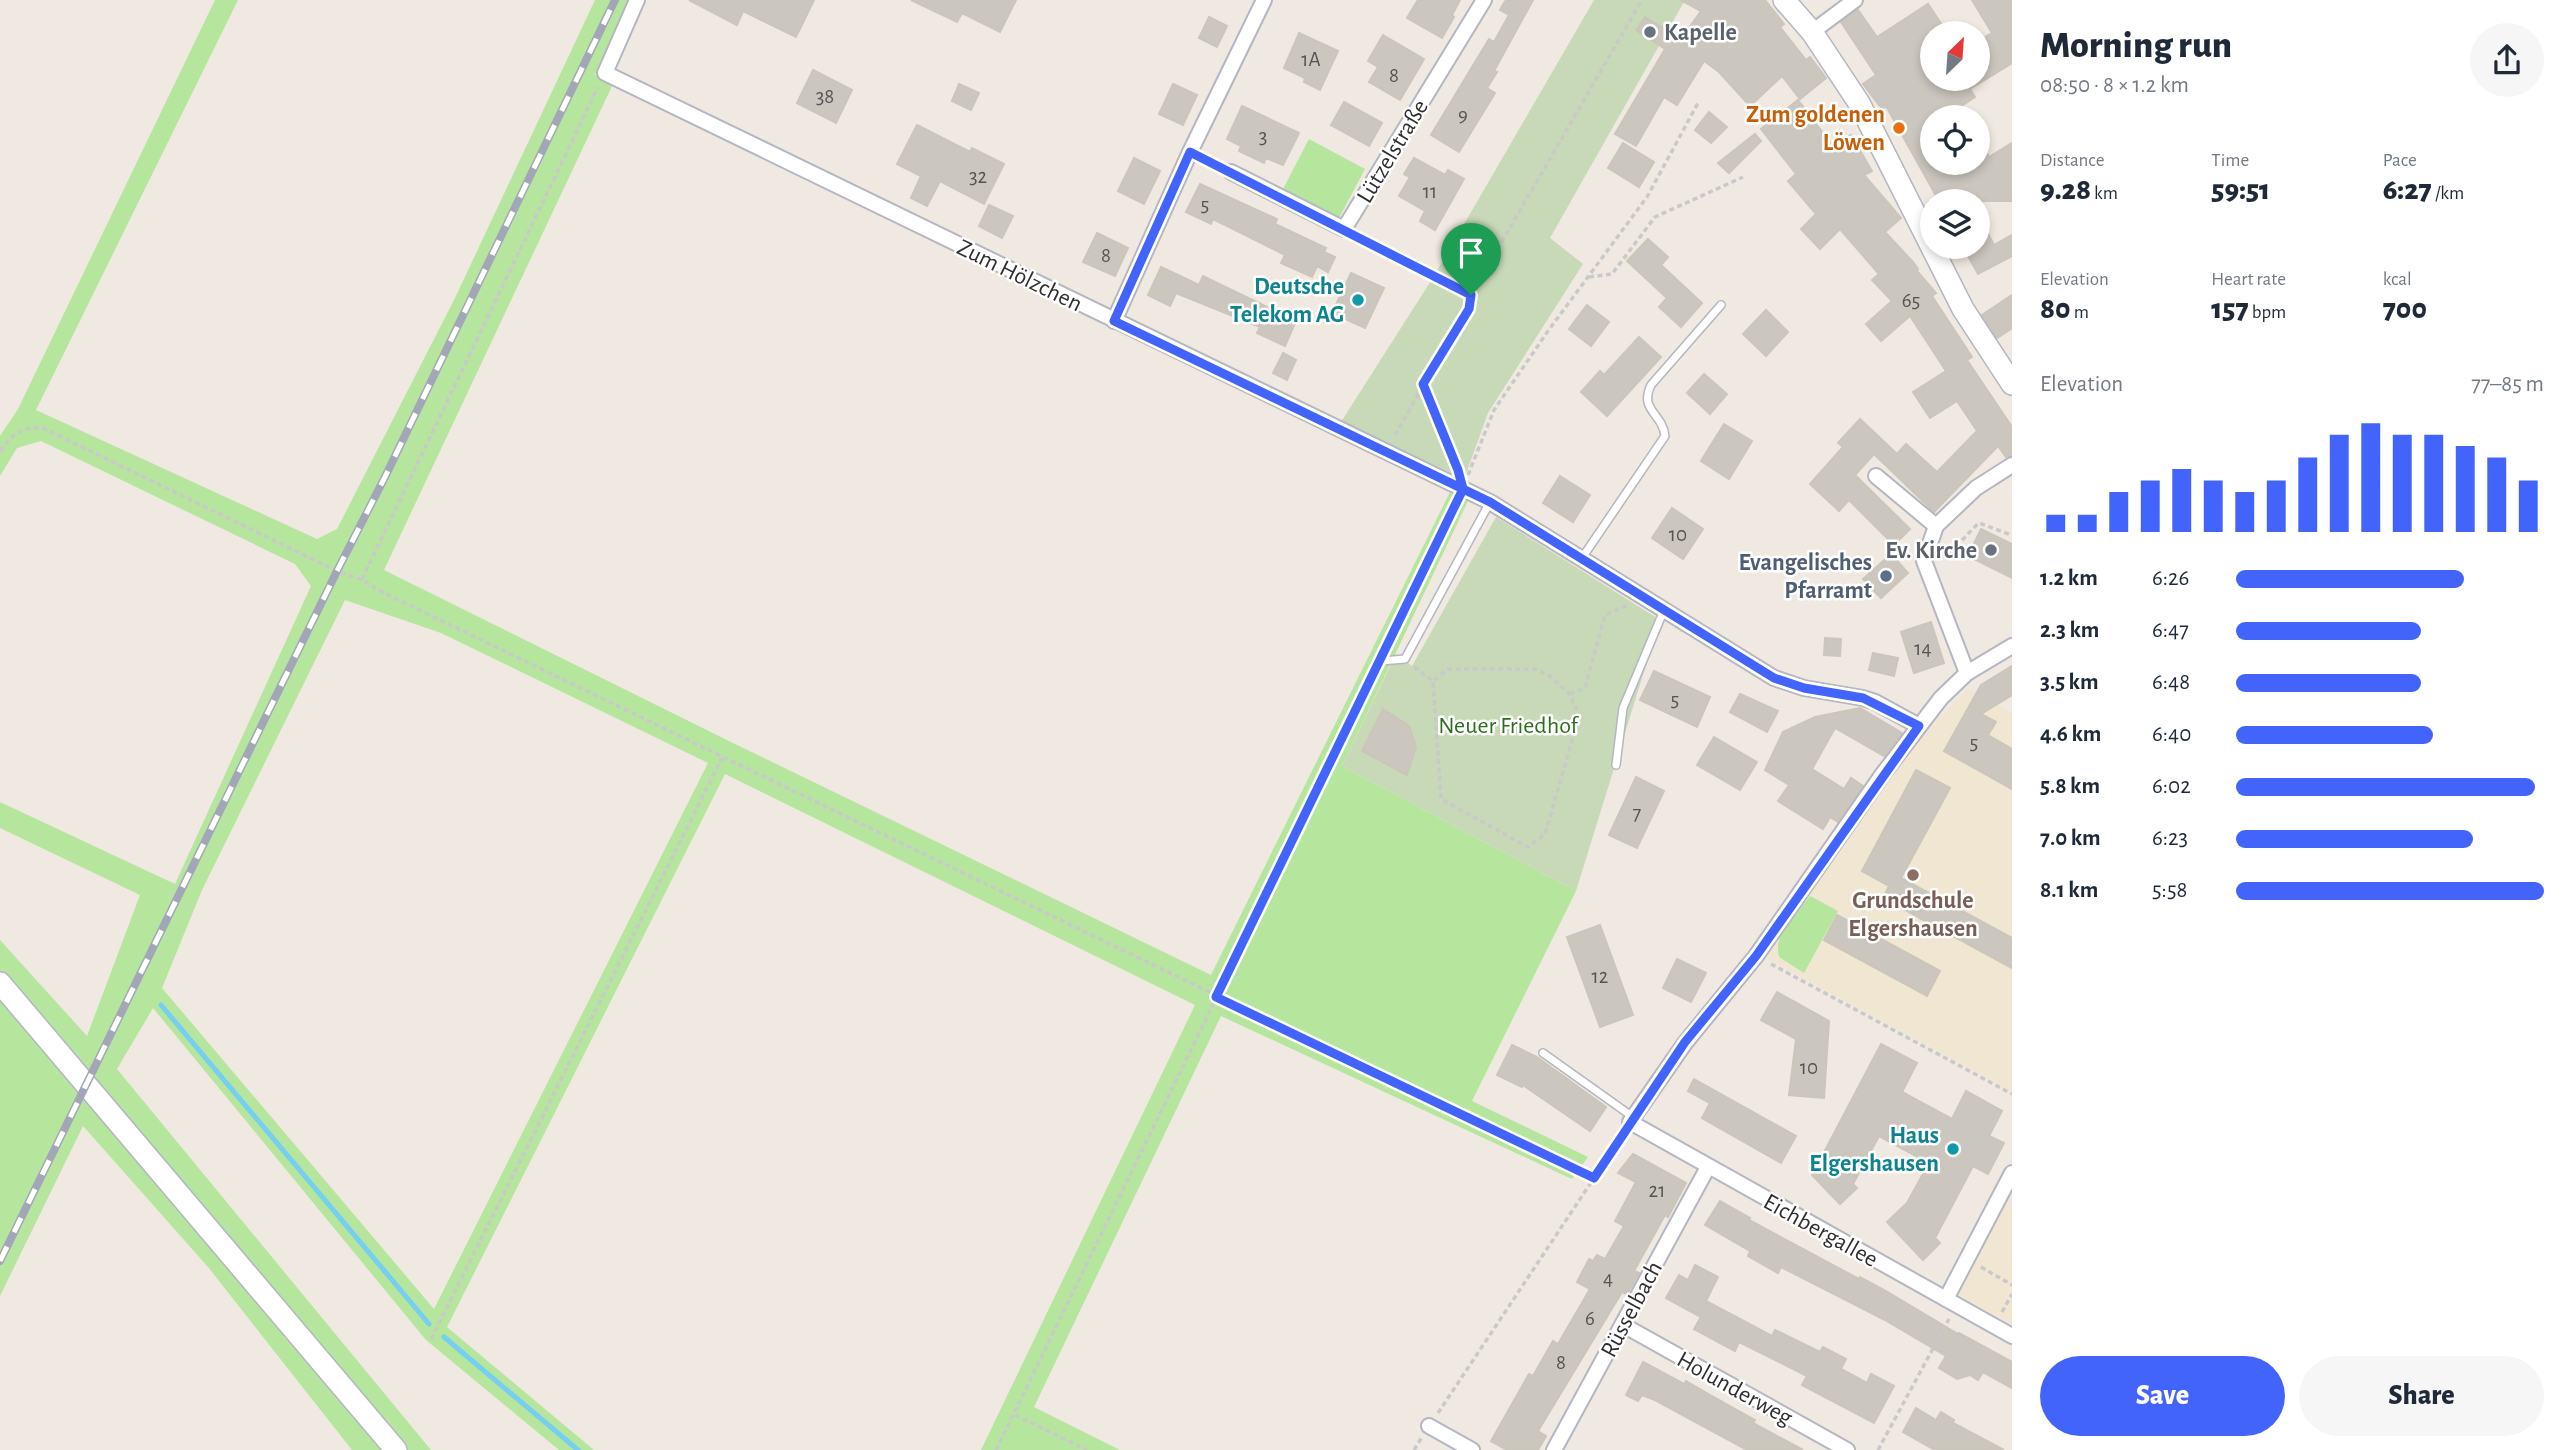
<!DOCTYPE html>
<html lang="en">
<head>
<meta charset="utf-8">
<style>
  :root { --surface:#fff; --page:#f6f6f7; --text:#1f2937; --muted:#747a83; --accent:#4264fb }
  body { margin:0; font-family:"Alegreya Sans",sans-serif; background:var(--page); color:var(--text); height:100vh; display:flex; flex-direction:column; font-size:26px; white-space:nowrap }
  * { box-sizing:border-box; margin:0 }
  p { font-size:23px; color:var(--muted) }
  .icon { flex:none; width:38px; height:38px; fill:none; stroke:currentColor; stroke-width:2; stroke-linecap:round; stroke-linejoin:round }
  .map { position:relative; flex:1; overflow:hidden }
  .details { display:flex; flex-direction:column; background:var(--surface); width:560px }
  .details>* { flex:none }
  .needle { width:46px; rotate:25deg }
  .tools { position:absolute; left:1920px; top:21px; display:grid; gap:14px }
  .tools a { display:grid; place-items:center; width:70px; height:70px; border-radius:50%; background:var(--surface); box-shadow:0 4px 10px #0003; font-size:35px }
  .pin { position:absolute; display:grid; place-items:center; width:60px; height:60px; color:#fff; margin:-72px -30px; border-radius:50% 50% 50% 0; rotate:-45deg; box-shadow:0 0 7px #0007 }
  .pin .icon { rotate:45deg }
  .round { display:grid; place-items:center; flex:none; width:74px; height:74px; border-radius:37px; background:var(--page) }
  .summary { display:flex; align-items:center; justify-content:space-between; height:119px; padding:0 28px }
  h1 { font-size:38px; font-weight:800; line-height:52px }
  .metrics { display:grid; grid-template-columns:repeat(3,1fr); gap:10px; height:119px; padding:7px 28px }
  .metrics div { display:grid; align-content:center }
  .metrics b { font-size:30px; font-weight:800 }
  .metrics small { font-size:19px; font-weight:400 }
  .metrics p { font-size:19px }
  .chart { height:196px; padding:14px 28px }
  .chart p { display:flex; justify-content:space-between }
  .chart svg { width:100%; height:126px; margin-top:7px; stroke:var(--accent); stroke-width:6 }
  .button { display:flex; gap:14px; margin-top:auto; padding:14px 28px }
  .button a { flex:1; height:80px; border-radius:42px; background:var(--accent); color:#fff; font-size:28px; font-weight:800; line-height:80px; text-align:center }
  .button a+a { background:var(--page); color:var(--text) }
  ul { padding:0 28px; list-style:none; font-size:23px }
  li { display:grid; grid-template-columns:112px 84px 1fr; align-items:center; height:52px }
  li i { height:18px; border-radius:9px; background:var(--accent) }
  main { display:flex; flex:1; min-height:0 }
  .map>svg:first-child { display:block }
  .education { fill:#f0e6d1 }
  .green { fill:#b6e59e; fill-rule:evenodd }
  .cemetery { fill:#c8d9b8 }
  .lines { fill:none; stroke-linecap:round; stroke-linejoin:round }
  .stream { stroke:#75cff0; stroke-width:5 }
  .building { fill:#cbc7bf; stroke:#cbc5ba; stroke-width:2 }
  .lane-casing { stroke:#b4b7c1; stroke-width:10 }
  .street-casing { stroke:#b4b7c1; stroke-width:18 }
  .secondary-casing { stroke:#b4b7c1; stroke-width:24 }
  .path { stroke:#c9c9c9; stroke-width:3.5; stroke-dasharray:5 3.5; stroke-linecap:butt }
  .lane { stroke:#fff; stroke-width:7 }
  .street { stroke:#fff; stroke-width:14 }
  .secondary { stroke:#fff; stroke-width:21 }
  .rail-casing { stroke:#a3a6b8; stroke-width:8 }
  .rail { stroke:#fff; stroke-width:5; stroke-dasharray:16; stroke-linecap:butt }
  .route-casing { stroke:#fff; stroke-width:14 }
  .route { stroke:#4264fb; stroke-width:9 }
  .worship-dot { fill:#6b7280; stroke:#fff; stroke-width:2.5 }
  .food-dot { fill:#e8710a; stroke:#fff; stroke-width:2.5 }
  .culture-dot { fill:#0f9aa8; stroke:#fff; stroke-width:2.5 }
  .service-dot { fill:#5c6f8a; stroke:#fff; stroke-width:2.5 }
  .education-dot { fill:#8d6e63; stroke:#fff; stroke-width:2.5 }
  .labels { text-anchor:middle; stroke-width:5; stroke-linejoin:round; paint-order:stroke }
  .number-label { font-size:21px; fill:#555452 }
  .worship-label { font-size:24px; font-weight:bold; fill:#5b616d; stroke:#fff; text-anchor:start }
  .food-label { font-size:24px; font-weight:bold; fill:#c56008; stroke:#fff; text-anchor:end }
  .street-label { font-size:24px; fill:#2e2e2e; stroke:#fff }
  .culture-label { font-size:24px; font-weight:bold; fill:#0d838f; stroke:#fff; text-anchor:end }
  .service-label { font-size:24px; font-weight:bold; fill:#4e5e75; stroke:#fff; text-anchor:end }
  .park-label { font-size:24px; fill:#2c6e1b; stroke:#fff }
  .education-label { font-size:24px; font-weight:bold; fill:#785e54; stroke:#fff }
</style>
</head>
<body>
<main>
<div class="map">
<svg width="2012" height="1450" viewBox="0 0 2012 1450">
  <rect width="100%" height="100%" fill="#efe9e1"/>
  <g class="education">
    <path d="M1968 688 2012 713V1091L1755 952 1915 744Z"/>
    <path d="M2012 1192V1324L1959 1295Z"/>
  </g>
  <g class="green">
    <path d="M215 0H238L36 410 317 539 337 529 455 298 595 0H628L595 75 613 84 384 570 731 742 1211 975 1451 490 1468 501 1342 766 1576 891 1472 1101 1588 1157 1572 1179 1221 1016 1034 1407 1120 1450H981L1195 1005 725 774 447 1327 594 1450H559L426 1340 153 1008 117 1069 431 1450H352L208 1267 83 1126 0 1296V940L87 1036 140 895 0 828V802L175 884 311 586 295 564 41 441 17 448 0 476V436L18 409ZM345 600 441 633 708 763 434 1309 162 988 202 890Z"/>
    <path d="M1309 139 1365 169 1339 218 1283 189Z"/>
    <path d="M1810 896 1838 911 1804 973 1779 957C1773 932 1795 914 1810 896Z"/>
  </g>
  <g class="cemetery">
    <path d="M1594 0H1685L1550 238 1583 264 1488 413 1464 479 1341 422 1434 276Z"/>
    <path d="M1496 517 1660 620 1576 891 1342 766 1396 654 1412 666Z"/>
  </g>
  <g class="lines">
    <g class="stream">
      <path d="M161 1005 429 1324"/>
      <path d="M444 1337 578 1450"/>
    </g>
  </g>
  <g class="building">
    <path d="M689 0H814L796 37 743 11 737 25Z"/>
    <path d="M911 0H1016L1000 32 962 13 957 22Z"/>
    <path d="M1418 0H1460L1452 15 1454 17 1442 38 1407 18Z"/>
    <path d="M1506 0H1533L1494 71 1497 72 1487 88 1495 93 1459 152 1431 135 1489 39 1494 42 1509 15 1500 10Z"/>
    <path d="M1681 0H1765L1784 24 1780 27 1806 60 1810 57 1826 78 1800 99 1782 76 1750 106 1719 72 1704 61 1677 105 1664 97 1636 146 1615 134 1665 49 1636 30 1645 17 1681 39 1701 11Z"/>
    <path d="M1972 0H2012V63L1970 89 1975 97 1945 117H1932V163H1978V136L1989 157 2012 143V201H1939L1886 106 1882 109 1863 84 1876 75 1841 22 1858 10 1877 37 1928 4 1944 28 1932 33V79H1978V41L1992 33Z"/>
    <path d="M1209 17 1227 26 1217 47 1199 38Z"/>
    <path d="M1299 33 1338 51 1320 90 1304 82 1305 78 1284 68Z"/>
    <path d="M1383 35 1424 59 1400 100 1369 82 1378 67 1368 61Z"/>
    <path d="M813 70 852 90 836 123 797 103Z"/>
    <path d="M959 84 979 93 971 110 952 101Z"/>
    <path d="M1173 84 1197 95 1183 125 1159 114Z"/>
    <path d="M1798 100 1833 146 1851 135 1872 171 1864 175 1901 218 1885 232 1913 262 1918 269 1917 271 1936 293 1932 296 1972 357 1967 360 2012 427V455L2006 457 1998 446 1934 512 1874 454 1855 475 1910 529 1894 545 1849 500 1839 511 1810 484 1843 447 1838 443 1860 419 1897 454 1906 444 1937 472 1977 431 1957 401 1930 418 1913 392 1946 371 1910 316 1881 341 1866 324 1892 301 1872 280 1879 274 1840 229 1820 249 1801 229 1816 214 1788 181 1796 174 1761 129Z"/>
    <path d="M1344 102 1382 123 1369 146 1331 125Z"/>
    <path d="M1242 106 1299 133 1283 165 1266 158 1264 163 1239 151 1241 146 1227 139Z"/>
    <path d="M1709 112 1727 127 1711 143 1695 130Z"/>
    <path d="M917 125 970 152 972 148 1004 164 984 204 940 181 927 206 911 198 921 176 897 164Z"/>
    <path d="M1755 134 1761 141 1729 173 1718 163Z"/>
    <path d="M1623 143 1654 162 1639 187 1608 168Z"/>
    <path d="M1134 158 1160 171 1144 204 1118 191Z"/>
    <path d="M1414 158 1445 175 1448 170 1464 179 1435 230 1420 221 1425 211 1399 196 1410 177 1404 174Z"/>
    <path d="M1200 184 1277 219 1275 224 1326 248 1324 252 1335 257 1328 272 1317 266 1312 277 1281 263 1285 255 1213 219 1211 224 1186 212Z"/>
    <path d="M989 205 1013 216 1002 238 979 226Z"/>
    <path d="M1978 215 1994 245 2012 235V256L1978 274 1963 247H1978Z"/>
    <path d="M1097 233 1128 248 1115 276 1083 262Z"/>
    <path d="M1648 239 1668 257 1661 265 1702 303 1681 327 1659 307 1667 298 1627 261Z"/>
    <path d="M1161 267 1199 285 1203 276 1296 321 1285 346 1257 333 1260 327 1176 293 1170 306 1148 295Z"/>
    <path d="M1351 273 1384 288 1365 328 1332 313Z"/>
    <path d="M2012 295V328L1997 338 1982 315Z"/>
    <path d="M1587 305 1609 322 1591 346 1569 329Z"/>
    <path d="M1766 310 1788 332 1766 356 1743 334Z"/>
    <path d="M1639 337 1661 357 1607 416 1581 392 1600 371 1604 375Z"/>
    <path d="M1283 353 1296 360 1287 380 1273 373Z"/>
    <path d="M1704 374 1727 394 1710 414 1687 393Z"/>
    <path d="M1724 424 1752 441 1729 479 1701 461Z"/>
    <path d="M1560 476 1590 495 1573 522 1543 503Z"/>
    <path d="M1672 508 1703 529 1683 559 1652 538Z"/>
    <path d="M1981 529 2012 544V578L1968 556Z"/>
    <path d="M1891 554 1908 573 1881 598 1863 579Z"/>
    <path d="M1931 622 1944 663 1914 673 1901 632Z"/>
    <path d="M1825 638 1841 639 1840 656 1824 655Z"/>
    <path d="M1873 653 1898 658 1894 676 1869 670Z"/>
    <path d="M2012 666V695L1981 714 1996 722 1988 735 2012 749V789L1944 751 1981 685Z"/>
    <path d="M1654 671 1710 697 1697 727 1640 700Z"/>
    <path d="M1740 694 1778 711 1767 732 1730 712Z"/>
    <path d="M1860 708 1902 733 1884 756 1835 728 1812 769 1844 789 1851 778 1863 786 1838 822 1830 817 1823 829 1778 801 1789 785 1765 770 1783 732 1815 717Z"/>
    <path d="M1383 709 1409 726 1416 747 1407 775 1362 751Z"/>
    <path d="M1714 737 1757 762 1740 790 1697 765Z"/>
    <path d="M1916 770 1950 788 1901 878 2012 938V968L1883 898 1889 886 1862 871Z"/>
    <path d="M1636 777 1664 791 1637 848 1609 835Z"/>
    <path d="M1837 915 1940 971 1927 996 1824 940Z"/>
    <path d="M1600 925 1633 1015 1600 1027 1567 937Z"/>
    <path d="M1677 959 1706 973 1691 1002 1663 988Z"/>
    <path d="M1777 992 1829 1021 1824 1098 1789 1095 1796 1039 1761 1020Z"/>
    <path d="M1881 1044 1917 1063 1902 1092 1952 1119 1966 1091 2002 1111 1989 1136 2004 1143 1988 1174 1973 1166 1935 1238 1940 1243 1923 1260 1887 1222 1907 1203 1929 1163 1879 1136 1853 1184 1857 1188 1840 1204 1812 1175Z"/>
    <path d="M1512 1045 1537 1057 1606 1107 1590 1131 1523 1085 1522 1087 1497 1075Z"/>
    <path d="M1694 1079 1796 1136 1781 1163 1702 1118 1710 1103 1688 1091Z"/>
    <path d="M1633 1154 1686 1183 1668 1217 1665 1215 1634 1271 1639 1273 1627 1294 1622 1292 1538 1431 1546 1436 1538 1450H1507L1491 1441 1529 1374 1533 1376 1553 1341 1558 1344 1590 1289 1577 1282 1589 1259 1593 1261 1597 1255 1605 1259 1624 1226 1615 1221 1636 1182 1618 1173Z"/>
    <path d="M1720 1201 1750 1218 1749 1220 1859 1279 1860 1277 1886 1291 1958 1334 1959 1333 2012 1362V1388L1983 1372 1978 1380 1970 1375 1957 1379 1939 1368 1946 1356 1885 1320 1781 1267 1778 1273 1748 1256 1750 1251 1705 1225Z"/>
    <path d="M1695 1265 1718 1277 1706 1301 1772 1336 1775 1330 1820 1352 1823 1347 1846 1359 1841 1369 1867 1383 1871 1374 1894 1386 1874 1423 1802 1385 1807 1376 1739 1342 1735 1351 1694 1329 1701 1317 1666 1298 1679 1275 1688 1280Z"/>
    <path d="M1643 1362 1684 1384 1686 1381 1712 1396 1755 1420 1753 1423 1803 1450H1747L1655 1400 1642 1395 1638 1401 1626 1395Z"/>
    <path d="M1916 1408 1936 1420 1941 1412 1954 1420 1953 1423 2004 1450H1935L1903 1432Z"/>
  </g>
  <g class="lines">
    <g class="lane-casing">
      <g id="lane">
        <path d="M1582 558 1665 436C1662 412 1639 411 1651 385L1721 305"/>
        <path d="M1381 661 1405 659 1490 502"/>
        <path d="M1616 765 1623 708 1664 610"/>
        <path d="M1543 1053 1633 1117"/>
      </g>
    </g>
    <g class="street-casing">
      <g id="street">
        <path d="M637 0 605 73 1490 502 1774 678 1804 688 1863 698 1875 702 1919 726"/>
        <path d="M1812 32 1855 0"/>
        <path d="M1231 172 1344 229 1484 0"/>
        <path d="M1114 321 1190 152 1264 0"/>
        <path d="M1876 476 1936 526"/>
        <path d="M2012 646 1967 673 1941 698 1882 775 1756 956 1685 1043 1630 1122 2012 1336"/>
        <path d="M1967 673 1924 561 1936 526 1976 488 2012 465"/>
        <path d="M1946 1299 2012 1173"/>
        <path d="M1623 1325 1847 1450"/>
        <path d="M1429 1426 1472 1450"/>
        <path d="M1554 1450 1708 1167"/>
      </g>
    </g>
    <g class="secondary-casing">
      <g id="secondary">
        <path d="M1784 0 1812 32 1859 103 1963 309 2012 384"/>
        <path d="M0 983 396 1450"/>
      </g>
    </g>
    <g class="path">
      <path d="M1204 159 1219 167"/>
      <path d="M1358 237 1471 295"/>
      <path d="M1589 277 1612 274 1655 217 1743 177"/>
      <path d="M1395 435 1424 384"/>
      <path d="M0 451C12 435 22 426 43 428L337 571 362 580 382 592 1594 1178 1623 1133"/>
      <path d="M1458 470 1424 384 1469 309 1471 295 1642 0"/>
      <path d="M1468 475 1494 410 1548 331 1647 197 1698 103"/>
      <path d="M1943 557C1958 548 1966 534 1979 523L2011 535 2012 534"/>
      <path d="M362 579 598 87"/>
      <path d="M1386 649 1457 501"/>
      <path d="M1414 667 1433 681 1441 799 1528 847 1545 834 1579 717 1570 694 1550 676 1535 669H1448L1433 681"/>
      <path d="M1570 694 1585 688 1605 615 1628 605"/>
      <path d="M1771 964 2012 1094"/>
      <path d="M1981 1267 2012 1285"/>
      <path d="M2002 1312 2012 1294"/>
      <path d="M431 1339 722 758"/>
      <path d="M1438 1413 1594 1178"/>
      <path d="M1015 1415 1087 1450"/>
      <path d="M996 1450 1375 672"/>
      <path d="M1414 1450 1422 1437"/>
      <path d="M1878 1450 1949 1319"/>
    </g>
    <use href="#lane" class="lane"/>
    <use href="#street" class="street"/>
    <use href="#secondary" class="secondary"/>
    <g class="rail-casing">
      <path id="rail" d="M0 1261 337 571 384 479 615 0"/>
    </g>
    <use href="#rail" class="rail"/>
  </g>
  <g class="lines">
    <g class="route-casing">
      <path id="route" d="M1471 295 1469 309 1423 384 1458 470 1463 489 1216 997 1594 1178 1685 1042 1756 956 1919 726 1863 698 1804 688 1774 678 1490 502 1463 489 1114 321 1190 152 1471 295"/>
    </g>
    <use href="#route" class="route"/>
  </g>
  <g class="worship-dot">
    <circle cx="1650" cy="32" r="7"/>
    <circle cx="1991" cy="550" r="7"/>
  </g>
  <circle class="food-dot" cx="1899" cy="128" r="7"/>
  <g class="culture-dot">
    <circle cx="1358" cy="300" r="7"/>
    <circle cx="1953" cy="1149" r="7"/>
  </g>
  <circle class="service-dot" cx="1886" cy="576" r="7"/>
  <circle class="education-dot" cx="1913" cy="875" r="7"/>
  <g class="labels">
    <g class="number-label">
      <text x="1311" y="66">1A</text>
      <text x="1394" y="82">8</text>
      <text x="825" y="103">38</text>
      <text x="1463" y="121">9</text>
      <text x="1263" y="143">3</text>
      <text x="978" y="183">32</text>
      <text x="1430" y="198">11</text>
      <text x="1205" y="211">5</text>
      <text x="1106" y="262">8</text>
      <text x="1911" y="307">65</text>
      <text x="1678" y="541">10</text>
      <text x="1923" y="655">14</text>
      <text x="1675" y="706">5</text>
      <text x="1974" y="749">5</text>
      <text x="1637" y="820">7</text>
      <text x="1600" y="983">12</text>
      <text x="1809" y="1074">10</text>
      <text x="1657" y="1197">21</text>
      <text x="1608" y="1285">4</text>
      <text x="1590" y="1325">6</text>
      <text x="1561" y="1369">8</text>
    </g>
    <g class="worship-label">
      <text x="1664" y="40">Kapelle</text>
      <text x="1977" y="558" text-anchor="end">Ev. Kirche</text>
    </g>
    <g class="food-label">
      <text x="1885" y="122">Zum goldenen<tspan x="1885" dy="28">Löwen</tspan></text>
    </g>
    <g class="street-label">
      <text transform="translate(1392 151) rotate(-59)" y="8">Lützelstraße</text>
      <text transform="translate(1020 275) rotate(26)" y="8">Zum Hölzchen</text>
      <text transform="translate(1821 1230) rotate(29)" y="8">Eichbergallee</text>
      <text transform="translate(1631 1309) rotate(-62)" y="8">Rüsselbach</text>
      <text transform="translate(1735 1388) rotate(29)" y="8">Holunderweg</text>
    </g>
    <g class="culture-label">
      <text x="1344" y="294">Deutsche<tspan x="1344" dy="28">Telekom AG</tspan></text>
      <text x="1939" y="1143">Haus<tspan x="1939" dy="28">Elgershausen</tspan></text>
    </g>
    <g class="service-label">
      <text x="1872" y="570">Evangelisches<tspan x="1872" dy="28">Pfarramt</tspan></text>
    </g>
    <g class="park-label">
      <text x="1508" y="733">Neuer Friedhof</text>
    </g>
    <g class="education-label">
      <text x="1913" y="908">Grundschule<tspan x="1913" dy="28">Elgershausen</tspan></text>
    </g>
  </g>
</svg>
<div class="tools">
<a><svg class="needle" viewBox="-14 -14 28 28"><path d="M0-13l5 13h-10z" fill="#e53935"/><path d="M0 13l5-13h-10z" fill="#747a83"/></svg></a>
<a><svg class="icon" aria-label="locate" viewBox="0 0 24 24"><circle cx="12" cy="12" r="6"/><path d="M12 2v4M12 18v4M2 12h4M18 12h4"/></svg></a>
<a><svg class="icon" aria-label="layers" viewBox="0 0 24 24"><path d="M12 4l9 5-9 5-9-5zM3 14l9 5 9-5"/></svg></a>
</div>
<div class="pin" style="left:1471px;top:295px;background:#1e9e55"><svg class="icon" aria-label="arrive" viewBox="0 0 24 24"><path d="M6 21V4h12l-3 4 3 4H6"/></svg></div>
</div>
<section class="details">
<div class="summary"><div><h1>Morning run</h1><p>08:50 · 8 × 1.2 km</p></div><a class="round"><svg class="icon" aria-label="share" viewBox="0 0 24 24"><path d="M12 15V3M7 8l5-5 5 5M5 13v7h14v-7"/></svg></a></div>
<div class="metrics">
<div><p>Distance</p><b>9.28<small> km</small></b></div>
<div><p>Time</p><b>59:51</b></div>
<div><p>Pace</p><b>6:27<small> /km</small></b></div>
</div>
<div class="metrics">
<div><p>Elevation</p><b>80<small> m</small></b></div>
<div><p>Heart rate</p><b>157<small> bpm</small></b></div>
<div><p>kcal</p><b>700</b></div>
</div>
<div class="chart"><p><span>Elevation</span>77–85 m</p>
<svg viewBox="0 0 160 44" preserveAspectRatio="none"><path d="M5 44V38M15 44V38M25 44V30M35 44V26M45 44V22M55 44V26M65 44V30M75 44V26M85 44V18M95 44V10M105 44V6M115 44V10M125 44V10M135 44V14M145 44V18M155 44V26"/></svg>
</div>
<ul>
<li><b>1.2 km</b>6:26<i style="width:74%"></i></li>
<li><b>2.3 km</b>6:47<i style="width:60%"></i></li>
<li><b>3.5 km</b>6:48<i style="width:60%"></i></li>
<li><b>4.6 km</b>6:40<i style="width:64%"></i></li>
<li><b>5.8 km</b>6:02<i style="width:97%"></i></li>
<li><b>7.0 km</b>6:23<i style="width:77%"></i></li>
<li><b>8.1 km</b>5:58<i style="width:100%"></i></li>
</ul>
<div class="button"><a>Save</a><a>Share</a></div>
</section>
</main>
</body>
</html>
